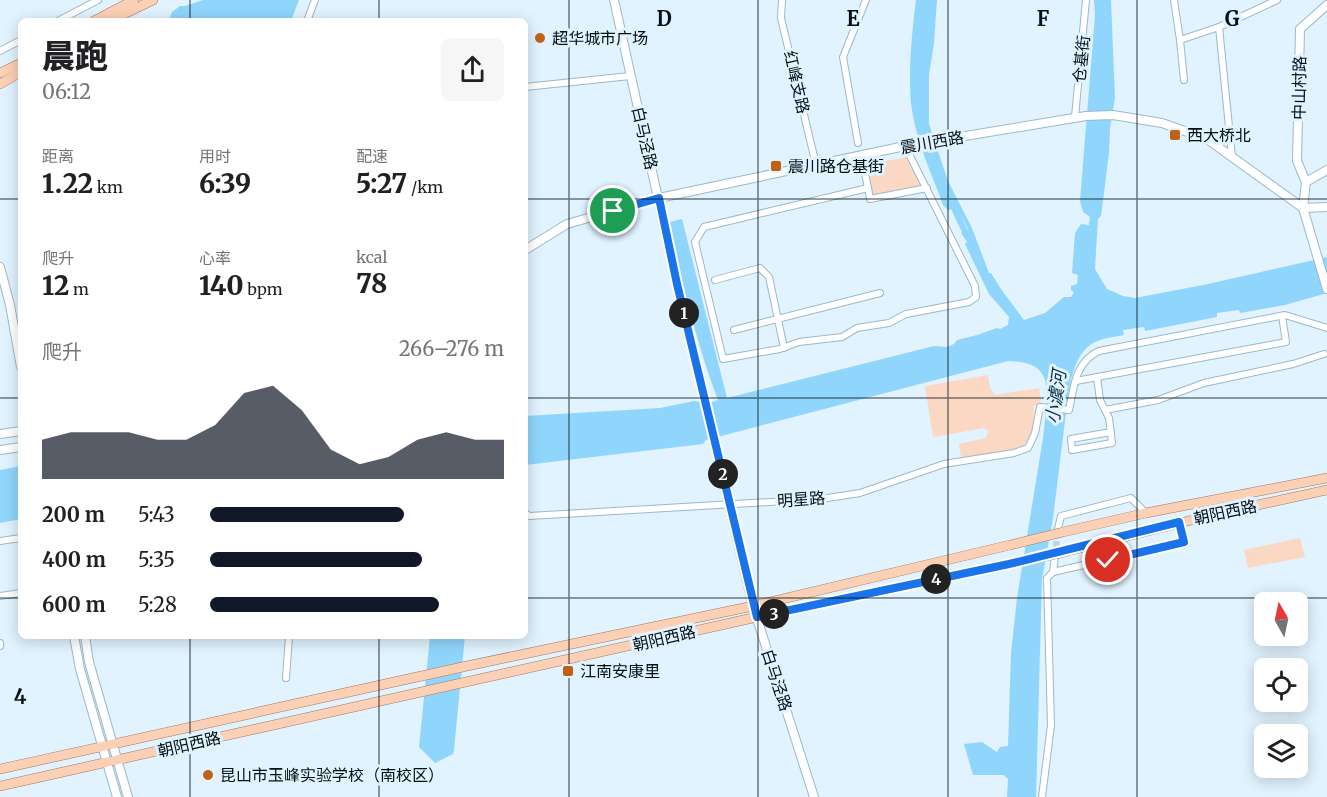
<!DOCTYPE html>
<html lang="zh">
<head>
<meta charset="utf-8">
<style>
  :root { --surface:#fff; --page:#f6f6f6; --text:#202124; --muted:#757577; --accent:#111827 }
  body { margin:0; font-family:Merriweather,"Noto Sans SC",serif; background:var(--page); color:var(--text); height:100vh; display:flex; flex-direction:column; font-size:22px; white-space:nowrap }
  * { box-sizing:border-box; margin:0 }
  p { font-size:20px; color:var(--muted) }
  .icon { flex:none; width:33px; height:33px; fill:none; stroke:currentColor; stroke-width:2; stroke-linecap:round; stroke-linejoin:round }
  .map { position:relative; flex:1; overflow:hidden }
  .panel { position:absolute; left:18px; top:18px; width:510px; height:621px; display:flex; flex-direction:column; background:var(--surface); border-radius:9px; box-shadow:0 3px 15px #0003 }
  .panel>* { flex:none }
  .needle { width:39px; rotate:351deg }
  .buttons { position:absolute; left:1254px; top:592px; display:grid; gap:12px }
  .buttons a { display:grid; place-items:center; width:54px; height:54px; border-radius:9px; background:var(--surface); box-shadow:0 3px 15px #0003; font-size:30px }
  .pin { position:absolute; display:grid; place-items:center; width:51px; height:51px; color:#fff; margin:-26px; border:3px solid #fff; border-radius:50%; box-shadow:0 2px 6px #0007 }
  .km { position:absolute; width:30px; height:30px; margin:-15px; border-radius:50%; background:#222; color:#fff; font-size:16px; line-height:30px; text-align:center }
  .round { display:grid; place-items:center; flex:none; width:63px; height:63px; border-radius:9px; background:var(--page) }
  .headline { display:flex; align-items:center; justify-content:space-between; height:102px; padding:0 24px }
  h1 { font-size:33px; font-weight:800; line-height:45px }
  .stats { display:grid; grid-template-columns:repeat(3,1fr); gap:9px; height:102px; padding:6px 24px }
  .stats div { display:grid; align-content:center }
  .stats b { font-size:26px; font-weight:800 }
  .stats small { font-size:16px; font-weight:400 }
  .stats p { font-size:16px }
  .chart { height:168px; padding:12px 24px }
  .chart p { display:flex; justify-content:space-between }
  .chart svg { width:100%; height:108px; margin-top:6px; fill:var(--accent); opacity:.7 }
  ul { padding:0 24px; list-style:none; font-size:20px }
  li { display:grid; grid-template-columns:96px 72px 1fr; align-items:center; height:45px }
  li i { height:15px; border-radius:8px; background:var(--accent) }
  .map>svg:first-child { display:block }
  .green { fill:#fbd8c3 }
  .water { fill:#90d6fc }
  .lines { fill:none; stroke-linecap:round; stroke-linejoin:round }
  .canal { stroke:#90d6fc; stroke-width:6 }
  .street-tunnel { stroke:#bfd1db; stroke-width:6; stroke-dasharray:6 3; stroke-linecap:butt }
  .street-casing { stroke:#9bb9cb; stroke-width:8 }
  .secondary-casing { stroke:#9bb9cb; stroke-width:10 }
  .primary-casing { stroke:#a3785d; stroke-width:10 }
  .street { stroke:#fff; stroke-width:6 }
  .secondary { stroke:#fff; stroke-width:8 }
  .primary { stroke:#fbd0b5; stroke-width:9 }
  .primary-bridge-casing { stroke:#a3785d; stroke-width:10; stroke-linecap:butt }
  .primary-bridge { stroke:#fbd0b5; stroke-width:9 }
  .route-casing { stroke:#fff; stroke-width:12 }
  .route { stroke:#1a73e8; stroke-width:8 }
  .grid { fill:none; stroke:#040e14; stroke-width:1.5; stroke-opacity:0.55 }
  .poi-dot { fill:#bf6214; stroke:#e0f3fe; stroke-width:2 }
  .labels { text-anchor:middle; stroke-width:6; stroke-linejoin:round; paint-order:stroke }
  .poi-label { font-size:16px; fill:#040e14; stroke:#e0f3fe; text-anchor:start }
  .street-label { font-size:16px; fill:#040e14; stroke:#e0f3fe }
  .water-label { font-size:18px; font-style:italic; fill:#0f2f40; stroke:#e0f3fe }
  .grid-label { font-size:20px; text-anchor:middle; font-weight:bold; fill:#040e14; stroke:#e0f3fe; stroke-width:6; stroke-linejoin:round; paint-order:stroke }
</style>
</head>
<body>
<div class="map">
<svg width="1327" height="797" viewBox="0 0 1327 797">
  <rect width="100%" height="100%" fill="#e0f3fe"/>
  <g class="green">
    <path d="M907 157 922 185 873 195 866 165Z"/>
    <path d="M988 375 990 388 995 395 1039 388 1041 403 1034 406C1033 417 1035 434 1026 443 1018 453 974 455 961 457L959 444 986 438 988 431 985 428 933 437 925 386Z"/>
    <path d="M1300 538 1305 557 1248 568 1244 550Z"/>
  </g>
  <g class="water">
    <path d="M203 0H299L291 21H173L170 17 172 12 180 6H185Z"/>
    <path d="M916 0H937L934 43 929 75V124L948 181 972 228 989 273H991L1001 289 1024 320 1045 313 1064 297H1071L1074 292 1071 290V286L1077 284 1078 275 1072 273 1075 233 1081 224 1089 225 1090 217 1083 212 1080 201 1095 15 1094 0H1111L1115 98 1110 128 1109 153 1104 193 1101 216 1098 219 1095 269 1107 289 1123 296 1135 298 1208 284 1327 257V293L1285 305 1240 313 1239 310 1217 313V317L1145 331 1144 327 1123 330 1124 335C1114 337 1104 338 1095 342 1073 353 1070 385 1066 407L1046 404 1048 401C1047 371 1039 362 1008 361L706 440 703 444 525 465V416L660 408 694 401 709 403 718 400C696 343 683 282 666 223L682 219 727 398 934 346 947 347 954 344 957 340 977 335 997 328 1000 329 1008 325 1009 317 989 294 965 244 967 242 961 233 968 229 956 207 948 210 943 205C931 172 915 139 911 103 908 73 912 30 916 0Z"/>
    <path d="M1046 411 1066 413 1053 518 1042 579 1036 797H1007L1008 779 1004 775H973L964 744 982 742 997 752 1000 747 1008 746 1011 653 1017 598 1043 438Z"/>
    <path d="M21 464V519L0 523V470L16 467Z"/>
    <path d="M430 636H465L454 750 453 754 435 763 419 747Z"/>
  </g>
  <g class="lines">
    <path class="canal" d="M951 202 967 236"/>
    <path class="street-tunnel" d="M1055 556 1058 530"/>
    <g class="street-casing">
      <g id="street">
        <path d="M782 0 781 18 816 165"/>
        <path d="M1174 0 1180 40 1219 27 1232 157"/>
        <path d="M58 21 98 0"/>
        <path d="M307 21 315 0"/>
        <path d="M1219 27 1277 0"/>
        <path d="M1180 40 1184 80"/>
        <path d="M0 51 21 40"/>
        <path d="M525 87 630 76"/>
        <path d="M1075 117 1086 0"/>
        <path d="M858 143 843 57 866 0"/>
        <path d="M861 155 868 188 704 227 695 242 723 359 780 349 799 342 842 337 857 328 889 323 906 314 969 302 976 297 975 286 905 146"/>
        <path d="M868 188 870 199 927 188"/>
        <path d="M715 280 760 268 769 277 784 348"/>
        <path d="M734 330 880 293"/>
        <path d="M1097 377 1100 400 1109 418 1112 443 1072 450 1071 439 1111 432"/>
        <path d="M1076 381 1286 342 1282 316"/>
        <path d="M1105 410 1158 400 1204 383 1293 364 1324 354"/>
        <path d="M525 513 529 516 821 499 860 493 944 464 1014 453 1028 448 1035 433 1040 407 1069 410C1074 387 1075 362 1099 351L1285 315 1327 328"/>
        <path d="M1058 529 1061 516 1131 498 1146 513"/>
        <path d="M0 541 21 538"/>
        <path d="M1053 572 1055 557"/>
        <path d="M0 596 21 593"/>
        <path d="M0 643V646"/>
        <path d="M286 678 289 636"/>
        <path d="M1042 797 1051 725 1047 578 1053 572 1184 542 1179 522"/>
      </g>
    </g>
    <g class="secondary-casing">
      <g id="secondary">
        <path d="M614 0 677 284 753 606 814 797"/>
        <path d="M1327 170 1306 182 1303 208 1327 289"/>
        <path d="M1306 182 1297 161 1300 29 1327 5"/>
        <path d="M525 250 567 224 659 198 905 146 1086 116 1113 115 1162 123 1207 139 1303 208 1327 207"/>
        <path d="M0 267 10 305 21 367"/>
        <path d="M0 434 21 431"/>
        <path d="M0 450 21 447"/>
        <path d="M74 636 80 669 117 797"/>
        <path d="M85 636 89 662 128 797"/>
      </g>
    </g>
    <g class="primary-casing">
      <g id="primary">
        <path d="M94 21 134 0"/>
        <path d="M110 21 153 0"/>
        <path d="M0 73 21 63"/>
        <path d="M0 84 21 72"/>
        <path d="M1063 532 1146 513 1327 478"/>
        <path d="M1060 553 1216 514 1327 490"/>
        <path d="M0 769 467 666 753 606 1010 545"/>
        <path d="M0 786 757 617 1009 564"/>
      </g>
    </g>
    <use href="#street" class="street"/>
    <use href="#secondary" class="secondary"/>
    <use href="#primary" class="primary"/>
    <g class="primary-bridge-casing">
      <g id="primary-bridge">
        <path d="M1010 545 1063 532"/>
        <path d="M1009 564 1060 553"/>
      </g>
    </g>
    <use href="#primary-bridge" class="primary-bridge"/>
  </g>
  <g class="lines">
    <g class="route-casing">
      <path id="route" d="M613 211 659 198 677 284 757 617 1009 564 1179 522 1184 542 1108 560"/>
    </g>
    <use href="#route" class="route"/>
  </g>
  <path class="grid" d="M190 0V21M379 0V21M569 0V797M758 0V797M948 0V797M1137 0V797M0 199H21M525 199H1327M0 398H21M525 398H1327M0 598H21M525 598H1327M190 636V797M379 636V797"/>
  <g class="poi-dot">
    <circle cx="540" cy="38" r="6"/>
    <rect x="1169" y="129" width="12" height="12" rx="3"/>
    <rect x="770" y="160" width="12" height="12" rx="3"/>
    <rect x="562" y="665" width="12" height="12" rx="3"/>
    <circle cx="208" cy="775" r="6"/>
  </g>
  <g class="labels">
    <g class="poi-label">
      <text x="552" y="44">超华城市广场</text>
      <text x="1187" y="141">西大桥北</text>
      <text x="788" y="172">震川路仓基街</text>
      <text x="580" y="677">江南安康里</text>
      <text x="220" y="781">昆山市玉峰实验学校（南校区）</text>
    </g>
    <g class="street-label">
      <text transform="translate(1081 59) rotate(-84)" y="6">仓基街</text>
      <text transform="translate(797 82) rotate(77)" y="6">红峰支路</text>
      <text transform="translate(1299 88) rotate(-89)" y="6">中山村路</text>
      <text transform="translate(645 138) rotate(77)" y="6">白马泾路</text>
      <text transform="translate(932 142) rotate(-10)" y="6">震川西路</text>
      <text transform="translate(801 499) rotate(-4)" y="6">明星路</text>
      <text transform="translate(1225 512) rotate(-12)" y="6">朝阳西路</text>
      <text transform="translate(664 638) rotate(-13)" y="6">朝阳西路</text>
      <text transform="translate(777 680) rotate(72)" y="6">白马泾路</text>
      <text transform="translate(189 744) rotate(-13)" y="6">朝阳西路</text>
    </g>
    <g class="water-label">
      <text transform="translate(1056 397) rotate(-82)" y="6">小澞河</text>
    </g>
  </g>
  <g class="grid-label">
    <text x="664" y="26">D</text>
    <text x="853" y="26">E</text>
    <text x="1043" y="26">F</text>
    <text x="1232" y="26">G</text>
    <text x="20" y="704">4</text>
  </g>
</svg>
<div class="buttons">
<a><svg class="needle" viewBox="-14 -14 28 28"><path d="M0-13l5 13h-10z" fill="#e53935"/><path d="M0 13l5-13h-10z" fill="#757577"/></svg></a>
<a><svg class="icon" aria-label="locate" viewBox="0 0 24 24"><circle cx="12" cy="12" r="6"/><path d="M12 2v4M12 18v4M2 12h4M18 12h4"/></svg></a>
<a><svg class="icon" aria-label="layers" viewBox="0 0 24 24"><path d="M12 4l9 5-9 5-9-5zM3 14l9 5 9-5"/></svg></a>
</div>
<div class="pin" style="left:613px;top:211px;background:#1e9e55"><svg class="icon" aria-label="arrive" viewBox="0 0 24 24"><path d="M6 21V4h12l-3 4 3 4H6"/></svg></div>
<div class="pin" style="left:1108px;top:560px;background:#d93025"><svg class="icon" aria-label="check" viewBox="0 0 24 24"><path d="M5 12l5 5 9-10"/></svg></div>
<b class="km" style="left:684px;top:313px">1</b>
<b class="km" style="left:723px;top:474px">2</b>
<b class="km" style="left:774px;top:614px">3</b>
<b class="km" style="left:936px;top:579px">4</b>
<section class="panel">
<div class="headline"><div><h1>晨跑</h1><p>06:12</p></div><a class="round"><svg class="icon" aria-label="share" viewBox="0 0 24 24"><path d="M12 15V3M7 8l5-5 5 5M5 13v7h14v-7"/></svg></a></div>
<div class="stats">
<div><p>距离</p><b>1.22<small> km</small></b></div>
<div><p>用时</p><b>6:39</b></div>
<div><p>配速</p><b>5:27<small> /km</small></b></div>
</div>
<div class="stats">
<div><p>爬升</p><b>12<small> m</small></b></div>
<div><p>心率</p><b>140<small> bpm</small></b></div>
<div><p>kcal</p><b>78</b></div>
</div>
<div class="chart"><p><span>爬升</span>266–276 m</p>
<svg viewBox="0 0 160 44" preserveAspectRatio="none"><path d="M0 44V28L10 25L20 25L30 25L40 28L50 28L60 22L70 9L80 6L90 16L100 32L110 38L120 35L130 28L140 25L150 28L160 28V44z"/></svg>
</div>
<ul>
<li><b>200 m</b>5:43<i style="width:66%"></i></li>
<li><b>400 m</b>5:35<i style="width:72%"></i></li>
<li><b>600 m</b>5:28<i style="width:78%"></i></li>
</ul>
</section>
</div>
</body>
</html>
